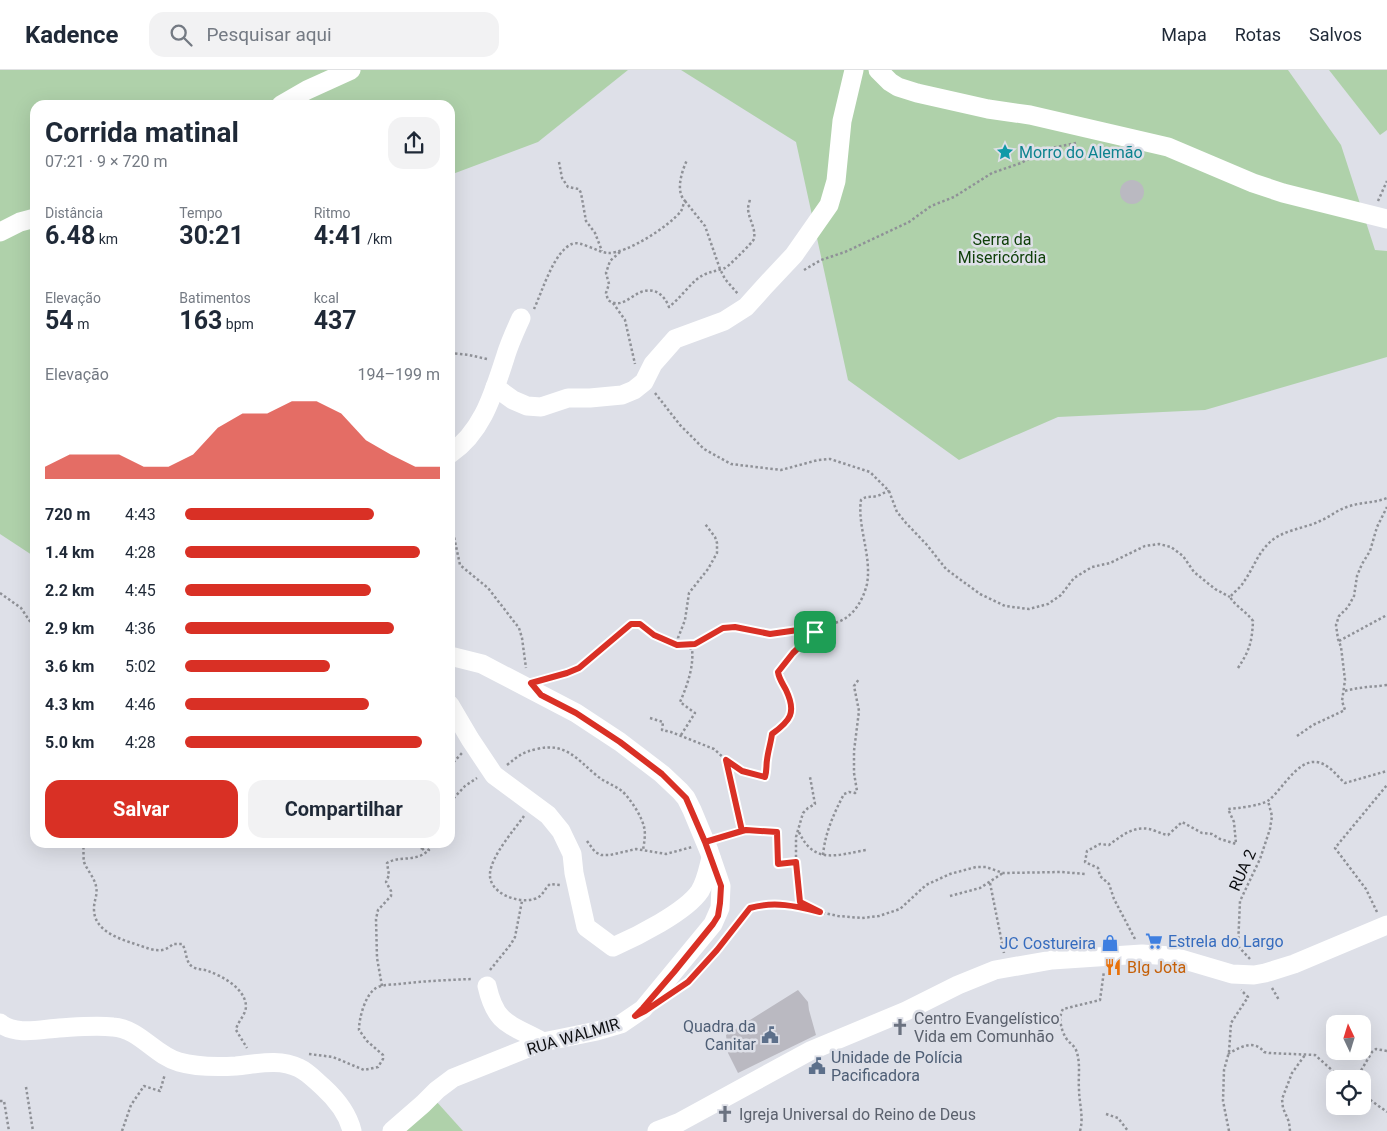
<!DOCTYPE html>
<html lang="pt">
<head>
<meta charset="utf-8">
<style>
  :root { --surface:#fff; --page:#f2f2f3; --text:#1f2937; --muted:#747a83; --line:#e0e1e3; --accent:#d93025 }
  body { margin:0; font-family:Roboto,sans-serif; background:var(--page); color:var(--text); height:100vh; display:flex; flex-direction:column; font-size:19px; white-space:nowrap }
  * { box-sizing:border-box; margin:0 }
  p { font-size:16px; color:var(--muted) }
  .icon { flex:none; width:28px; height:28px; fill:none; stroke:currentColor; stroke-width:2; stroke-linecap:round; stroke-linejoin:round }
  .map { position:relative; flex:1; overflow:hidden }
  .details { position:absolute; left:30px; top:30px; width:425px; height:748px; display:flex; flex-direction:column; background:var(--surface); border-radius:15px; box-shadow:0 5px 20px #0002 }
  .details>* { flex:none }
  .needle { width:32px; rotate:356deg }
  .buttons { position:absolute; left:1326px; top:945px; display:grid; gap:10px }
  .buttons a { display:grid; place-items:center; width:45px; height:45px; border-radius:10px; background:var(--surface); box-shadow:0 5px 20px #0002; font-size:25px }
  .pin { position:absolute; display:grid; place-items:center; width:42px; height:42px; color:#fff; margin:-21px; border-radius:10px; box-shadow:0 2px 8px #0006 }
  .round { display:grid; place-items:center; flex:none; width:52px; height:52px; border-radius:15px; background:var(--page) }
  .overview { display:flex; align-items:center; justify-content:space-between; height:85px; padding:0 15px }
  h1 { font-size:28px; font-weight:700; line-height:38px }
  .figures { display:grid; grid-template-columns:repeat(3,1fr); gap:8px; height:85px; padding:5px 15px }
  .figures div { display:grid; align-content:center }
  .figures b { font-size:25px; font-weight:700 }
  .figures small { font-size:14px; font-weight:400 }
  .figures p { font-size:14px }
  .chart { height:140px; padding:10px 15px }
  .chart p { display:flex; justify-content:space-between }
  .chart svg { width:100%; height:90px; margin-top:5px; fill:var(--accent); opacity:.7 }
  .button { display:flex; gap:10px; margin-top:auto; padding:10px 15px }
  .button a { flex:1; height:58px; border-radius:15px; background:var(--accent); color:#fff; font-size:20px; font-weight:700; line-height:58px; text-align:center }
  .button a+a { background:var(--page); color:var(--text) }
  ul { padding:0 15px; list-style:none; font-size:16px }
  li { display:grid; grid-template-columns:80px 60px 1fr; align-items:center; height:38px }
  li i { height:12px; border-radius:6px; background:var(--accent) }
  header { display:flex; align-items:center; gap:30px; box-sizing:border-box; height:70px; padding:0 25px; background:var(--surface); border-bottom:1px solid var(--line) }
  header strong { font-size:24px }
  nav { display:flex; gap:28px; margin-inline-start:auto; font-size:18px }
  .search { width:350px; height:45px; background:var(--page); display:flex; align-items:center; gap:12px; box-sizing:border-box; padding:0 18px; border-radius:15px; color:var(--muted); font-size:19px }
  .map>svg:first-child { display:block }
  .green { fill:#afd1aa }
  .building { fill:#bab9c1 }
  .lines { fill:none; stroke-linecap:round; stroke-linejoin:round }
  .path { stroke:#8f9197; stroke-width:2.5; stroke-dasharray:2.5 2.5; stroke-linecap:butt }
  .minor { stroke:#fff; stroke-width:19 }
  .route-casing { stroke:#fff; stroke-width:10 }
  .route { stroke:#d93025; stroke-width:6 }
  .labels { text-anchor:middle; stroke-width:5; stroke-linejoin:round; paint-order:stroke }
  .culture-label { font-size:16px; fill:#0d838f; stroke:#dee0e8; text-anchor:start }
  .park-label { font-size:16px; fill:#0e3f08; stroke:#dee0e8 }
  .street-label { font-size:16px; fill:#0d0e11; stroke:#dee0e8 }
  .shop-label { font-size:16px; fill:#366cbe; stroke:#dee0e8; text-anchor:start }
  .food-label { font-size:16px; fill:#c56008; stroke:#dee0e8; text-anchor:start }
  .worship-label { font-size:16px; fill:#5b616d; stroke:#dee0e8; text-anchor:start }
  .service-label { font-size:16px; fill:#4e5e75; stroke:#dee0e8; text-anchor:end }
</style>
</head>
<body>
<header>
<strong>Kadence</strong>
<div class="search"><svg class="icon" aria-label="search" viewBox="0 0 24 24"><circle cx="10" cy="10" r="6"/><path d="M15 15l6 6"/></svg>Pesquisar aqui</div>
<nav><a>Mapa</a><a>Rotas</a><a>Salvos</a></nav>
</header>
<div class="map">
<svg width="1387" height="1061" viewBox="0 0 1387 1061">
  <rect width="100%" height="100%" fill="#dee0e8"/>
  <g class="green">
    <path d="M0 0H628L538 72 450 105V35H35V487L0 464Z"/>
    <path d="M681 0H1288L1341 75 1375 180 1387 181V287L1205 340 1058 347 959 390 848 310 796 72Z"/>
    <path d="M1329 0H1387V60L1380 65Z"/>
    <path d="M436 1031 463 1061H402Z"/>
  </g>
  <g class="building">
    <circle cx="1132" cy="122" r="12"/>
    <path d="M798 920 808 932 809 940 816 965 738 1003 728 983 726 965Z"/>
  </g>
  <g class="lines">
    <g class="path">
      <path d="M559 92 562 108 568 117 579 119 581 123 586 151 595 163 602 181"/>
      <path d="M685 131 705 156 720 199 725 209 738 224"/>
      <path d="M1378 131 1387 111"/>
      <path d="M620 182 610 191 606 203 609 214 606 223 608 230C621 239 629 227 641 222 654 217 664 224 669 237 679 229 687 218 696 210 705 202 714 202 725 198 727 198 753 172 754 169 756 158 749 150 748 139 748 136 750 131 750 128"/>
      <path d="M804 200 821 190 845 182 909 152 931 136 954 127 992 103 1021 93 1047 79 1076 73"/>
      <path d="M613 233 625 250 635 294"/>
      <path d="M534 239C542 222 554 181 572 174 580 170 599 183 608 183 626 184 670 156 681 141 683 138 683 134 685 131 675 121 682 101 687 90"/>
      <path d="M450 283 469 285 487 289"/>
      <path d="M655 323 680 355 704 379 731 394 781 400 818 390 830 389 870 402 889 421 897 442 906 453 927 475 946 499 980 524 1005 536 1029 539 1048 534 1061 525 1074 508 1092 497 1110 493 1145 476 1159 474 1171 477 1183 486 1194 502 1215 519 1230 527"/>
      <path d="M450 448 460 495 488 518 519 558 522 568 526 598"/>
      <path d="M0 523 21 538 35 559"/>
      <path d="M1339 571 1387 545"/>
      <path d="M1238 598C1250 580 1252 571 1253 551 1246 541 1236 537 1230 527 1234 522 1240 518 1243 513 1252 501 1257 485 1268 474 1281 460 1303 459 1320 451 1330 447 1338 439 1350 436 1362 432 1375 433 1387 428"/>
      <path d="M546 609 579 598 631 554H640L654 565 677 575H695L711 567 723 558 735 557 769 563 798 560 815 562"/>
      <path d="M1345 621C1359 617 1372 617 1387 615"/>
      <path d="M650 648 663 652 662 660 671 662 714 679 726 690 742 701 765 707C767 700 766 696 767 689 768 681 771 672 772 664 790 651 797 643 786 620 783 614 779 609 778 602 788 586 804 570 820 559 826 555 832 554 838 552 854 546 863 530 867 514 872 486 857 456 861 430 867 425 870 428 877 426 881 425 884 422 889 421"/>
      <path d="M681 665 695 643 680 632C687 616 694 597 692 579L679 575 678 568 685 550 689 523 708 499 717 483V473L715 467 705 454"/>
      <path d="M1297 666 1313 655 1345 640 1342 631 1345 610 1341 577 1338 569 1336 555 1339 546 1348 537 1354 526 1357 506 1362 494 1370 481 1377 457 1387 437"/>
      <path d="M726 690 742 761"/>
      <path d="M507 695C518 686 523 682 537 679 565 672 577 689 596 705 604 712 614 715 622 721 630 728 642 747 644 757 646 763 644 774 643 780"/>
      <path d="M450 696 462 683"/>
      <path d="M450 732 465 716 477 708"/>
      <path d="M524 746C514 760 492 785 490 803 488 823 518 834 534 829 543 827 544 819 550 814L561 815"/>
      <path d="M799 762C814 795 837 785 866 780"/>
      <path d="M721 767 746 760 777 762 778 793 795 792"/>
      <path d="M587 771 595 782 601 785H610L636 779 666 784 692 777"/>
      <path d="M83 772C84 779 83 786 84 792 87 800 94 807 96 816 98 825 94 830 94 838 93 863 124 870 141 876 153 880 163 884 173 874H182C187 880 185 893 193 897 198 900 203 899 208 901 222 906 245 918 246 936 246 945 237 952 236 960L247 978"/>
      <path d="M222 772H249"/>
      <path d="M421 772 422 780"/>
      <path d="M422 780 428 775V772"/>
      <path d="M823 785C825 763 834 743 844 724L849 722 855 723 857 721 854 703V681L859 641 854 616 859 609"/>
      <path d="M990 813 1004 883"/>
      <path d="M950 826 980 818 1003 803"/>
      <path d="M799 832 796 800V767L803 743 808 738 815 734 810 707"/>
      <path d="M786 834 801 832 816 840"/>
      <path d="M1377 842 1366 819 1335 778 1387 715"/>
      <path d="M1135 869 1114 829 1109 814 1100 806 1098 798 1085 792 1087 781 1100 774 1109 775C1121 766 1133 756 1149 759 1155 760 1161 764 1168 765L1182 752 1202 763 1212 764 1220 769 1236 774 1234 752 1228 739C1238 738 1261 736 1269 730 1285 717 1303 678 1328 697 1334 701 1339 708 1345 713L1387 701"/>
      <path d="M1250 889 1238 876 1240 831 1260 789 1270 759 1272 746 1268 731"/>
      <path d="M490 900 511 874 515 867 522 831"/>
      <path d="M698 900 717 880 744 845 750 838 759 835 770 834 791 836 838 846 862 848 879 846 900 839 926 815 950 804 976 797H986L1003 803 1062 802 1085 804"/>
      <path d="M382 916 377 888 376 849 378 840 391 826V821L386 812 389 805 387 793C401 785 415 793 429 780L426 778"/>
      <path d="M1272 918 1279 930"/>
      <path d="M309 984 333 987 364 1000 378 997 383 989V985L367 971 359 960C359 948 365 925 376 918 383 914 392 915 399 914 424 911 448 910 472 909"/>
      <path d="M1228 984C1240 977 1254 969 1264 982L1269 983 1315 985 1342 1009"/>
      <path d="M1356 1009 1372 982 1376 979 1387 981"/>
      <path d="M26 1017 33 1061"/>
      <path d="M1362 1024 1387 1042"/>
      <path d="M0 1031H4L9 1061"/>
      <path d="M1106 1044 1118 1048 1128 1061"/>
      <path d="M122 1061 131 1035 144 1016 160 1021 165 1004"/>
      <path d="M1080 1061C1084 1047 1079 1033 1079 1019 1078 1006 1081 993 1076 980 1074 975 1069 973 1066 968 1061 960 1058 947 1063 939L1100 930 1104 901"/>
      <path d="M1229 1061 1223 1031 1224 1000 1229 982 1231 953 1248 927 1241 920"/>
      <path d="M1290 1061 1289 1052 1283 1038 1282 1029 1292 1003 1305 985"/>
    </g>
    <g class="minor">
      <path d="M878 0 890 12 898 17 917 23 988 39 1030 45 1168 77 1253 113 1283 123 1387 149"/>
      <path d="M281 35 307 20 351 0"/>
      <path d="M0 162 20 152 35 148"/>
      <path d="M495 317 513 330 527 336 541 337 568 328H590L622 325 634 320 644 312 653 294 675 269 724 251 746 237 764 217 794 185 829 135 836 111 842 51 854 0"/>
      <path d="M450 384C483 361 493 324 505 288 509 274 515 261 521 248"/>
      <path d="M450 635 470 669 494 705 548 745 561 761 572 784 574 803 586 857 613 877C636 867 686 842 700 821 706 811 708 799 711 788"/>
      <path d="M487 916C496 956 511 954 543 972"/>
      <path d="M0 953C15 966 42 959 59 958 77 957 95 955 113 957 140 959 154 985 179 992 196 997 218 997 236 996 257 994 279 988 299 998 308 1002 316 1011 323 1017 335 1028 348 1044 352 1061"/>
      <path d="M392 1061 423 1034 437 1020 453 1008 543 972 597 961 621 954 643 939 713 854 720 838 721 816 709 781 692 740 686 728 680 721 662 704 620 672 576 643 482 594 450 586"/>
      <path d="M657 1061 678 1053 810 981 906 941 958 915 995 900 1052 890 1142 884 1171 886 1232 904 1254 905 1265 903 1294 894 1387 855"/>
    </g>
  </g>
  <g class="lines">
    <g class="route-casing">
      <path id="route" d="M815 562 793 583 778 602C779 609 783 614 786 620 797 643 790 651 772 664 771 672 768 681 767 690 766 696 767 700 765 707L742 701 726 690 742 761 705 772 721 816 720 833 718 846 713 854 674 902 643 938 635 946 645 941 688 912 717 880 750 838C774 831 796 836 820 842L800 832 796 792 778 794 777 762 746 760 742 761 705 772 686 728 662 704 620 672 576 643 541 625 531 613 567 603 579 598 631 554H640L654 565 677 575 695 574 723 558 735 557 770 564 798 560 815 562"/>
    </g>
    <use href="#route" class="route"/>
  </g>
  <defs>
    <g id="sight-bare" transform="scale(1.35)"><path d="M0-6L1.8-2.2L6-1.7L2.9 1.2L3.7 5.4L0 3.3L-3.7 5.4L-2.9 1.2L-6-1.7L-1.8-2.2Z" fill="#0f9aa8" stroke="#dee0e8" stroke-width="2.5" paint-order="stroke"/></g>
    <g id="supermarket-bare" transform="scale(1.35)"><path d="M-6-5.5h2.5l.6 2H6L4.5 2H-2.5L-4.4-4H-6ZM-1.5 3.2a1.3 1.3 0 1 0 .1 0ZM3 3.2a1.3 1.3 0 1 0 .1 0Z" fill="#3f7fe0" stroke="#dee0e8" stroke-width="2.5" paint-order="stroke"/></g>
    <g id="shop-bare" transform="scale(1.35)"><path d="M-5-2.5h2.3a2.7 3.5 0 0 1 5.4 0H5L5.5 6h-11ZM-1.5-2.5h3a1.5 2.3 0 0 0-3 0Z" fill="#3f7fe0" stroke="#dee0e8" stroke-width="2.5" paint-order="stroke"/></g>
    <g id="restaurant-bare" transform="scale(1.35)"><path d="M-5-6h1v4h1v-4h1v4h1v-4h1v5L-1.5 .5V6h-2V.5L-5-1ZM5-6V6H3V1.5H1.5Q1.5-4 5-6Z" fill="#e8710a" stroke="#dee0e8" stroke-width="2.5" paint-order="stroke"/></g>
    <g id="church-bare" transform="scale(1.35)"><path d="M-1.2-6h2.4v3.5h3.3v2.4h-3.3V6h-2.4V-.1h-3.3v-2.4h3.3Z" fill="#6b7280" stroke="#dee0e8" stroke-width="2.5" paint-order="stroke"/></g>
    <g id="civic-bare" transform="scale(1.35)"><path d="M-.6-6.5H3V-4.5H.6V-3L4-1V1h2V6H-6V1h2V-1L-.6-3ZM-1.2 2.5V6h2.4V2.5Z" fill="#5c6f8a" stroke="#dee0e8" stroke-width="2.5" paint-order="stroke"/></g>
  </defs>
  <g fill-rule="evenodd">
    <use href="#sight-bare" x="1005" y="82"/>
    <use href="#supermarket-bare" x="1154" y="871"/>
    <use href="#shop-bare" x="1110" y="873"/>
    <use href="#restaurant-bare" x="1113" y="897"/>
    <use href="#church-bare" x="900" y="957"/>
    <use href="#civic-bare" x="770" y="965"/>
    <use href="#civic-bare" x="817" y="996"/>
    <use href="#church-bare" x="725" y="1044"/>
  </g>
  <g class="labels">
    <g class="culture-label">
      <text x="1019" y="88">Morro do Alemão</text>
    </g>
    <g class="park-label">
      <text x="1002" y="175">Serra da<tspan x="1002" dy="18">Misericórdia</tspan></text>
    </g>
    <g class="street-label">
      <text transform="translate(1242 800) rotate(-66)" y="6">RUA 2</text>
      <text transform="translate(573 966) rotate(-16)" y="6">RUA WALMIR</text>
    </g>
    <g class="shop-label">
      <text x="1168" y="877">Estrela do Largo</text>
      <text x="1096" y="879" text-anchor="end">JC Costureira</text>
    </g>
    <g class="food-label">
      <text x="1127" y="903">BIg Jota</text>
    </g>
    <g class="worship-label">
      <text x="914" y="954">Centro Evangelístico<tspan x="914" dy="18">Vida em Comunhão</tspan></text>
      <text x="739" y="1050">Igreja Universal do Reino de Deus</text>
    </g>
    <g class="service-label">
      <text x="756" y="962">Quadra da<tspan x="756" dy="18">Canitar</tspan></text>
      <text x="831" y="993" text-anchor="start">Unidade de Polícia<tspan x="831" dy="18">Pacificadora</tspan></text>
    </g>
  </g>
</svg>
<div class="buttons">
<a><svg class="needle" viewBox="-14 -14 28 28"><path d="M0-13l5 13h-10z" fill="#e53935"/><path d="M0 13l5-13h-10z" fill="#747a83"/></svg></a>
<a><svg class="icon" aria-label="locate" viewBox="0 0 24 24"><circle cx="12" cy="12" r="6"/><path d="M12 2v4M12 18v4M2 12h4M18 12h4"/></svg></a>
</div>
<div class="pin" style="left:815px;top:562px;background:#1e9e55"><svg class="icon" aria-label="arrive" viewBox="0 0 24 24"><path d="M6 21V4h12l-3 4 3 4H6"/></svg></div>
<section class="details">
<div class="overview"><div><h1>Corrida matinal</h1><p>07:21 · 9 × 720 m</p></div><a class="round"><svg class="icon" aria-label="share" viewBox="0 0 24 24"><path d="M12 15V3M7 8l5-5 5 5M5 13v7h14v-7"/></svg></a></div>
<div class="figures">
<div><p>Distância</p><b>6.48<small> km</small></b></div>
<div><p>Tempo</p><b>30:21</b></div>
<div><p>Ritmo</p><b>4:41<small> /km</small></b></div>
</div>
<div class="figures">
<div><p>Elevação</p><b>54<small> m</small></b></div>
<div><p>Batimentos</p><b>163<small> bpm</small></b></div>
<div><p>kcal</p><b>437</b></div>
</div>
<div class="chart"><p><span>Elevação</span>194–199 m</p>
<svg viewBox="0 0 160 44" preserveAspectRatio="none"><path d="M0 44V38L10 32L20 32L30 32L40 38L50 38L60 32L70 19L80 12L90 12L100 6L110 6L120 12L130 25L140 32L150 38L160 38V44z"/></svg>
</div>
<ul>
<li><b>720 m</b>4:43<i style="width:74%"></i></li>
<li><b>1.4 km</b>4:28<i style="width:92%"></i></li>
<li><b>2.2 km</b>4:45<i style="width:73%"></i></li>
<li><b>2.9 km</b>4:36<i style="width:82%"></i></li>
<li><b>3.6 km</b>5:02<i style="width:57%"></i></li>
<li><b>4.3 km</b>4:46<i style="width:72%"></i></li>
<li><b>5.0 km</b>4:28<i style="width:93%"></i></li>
</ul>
<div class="button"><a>Salvar</a><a>Compartilhar</a></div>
</section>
</div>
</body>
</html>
